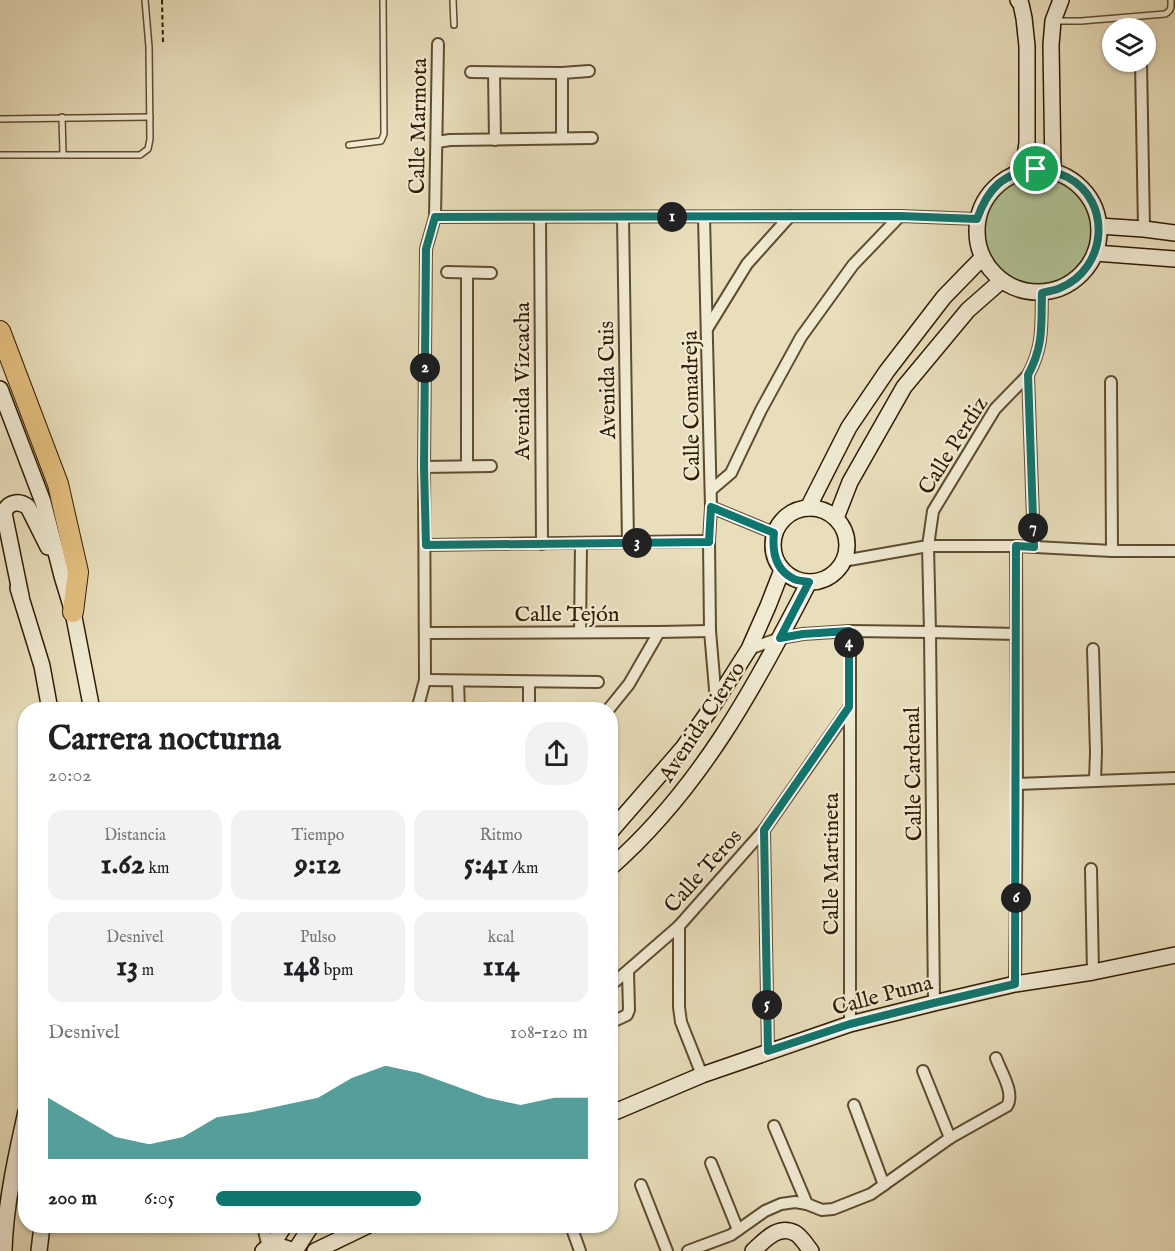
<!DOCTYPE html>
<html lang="es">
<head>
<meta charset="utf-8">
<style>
  :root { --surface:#fff; --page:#f2f2f2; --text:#202124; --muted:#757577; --accent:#0f766e }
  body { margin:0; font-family:"IM FELL English",serif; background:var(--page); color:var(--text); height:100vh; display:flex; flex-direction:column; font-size:22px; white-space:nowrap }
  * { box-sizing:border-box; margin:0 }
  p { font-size:20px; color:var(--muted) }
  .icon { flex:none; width:33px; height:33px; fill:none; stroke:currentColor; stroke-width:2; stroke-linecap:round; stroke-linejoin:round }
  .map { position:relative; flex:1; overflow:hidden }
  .sheet { position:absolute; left:18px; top:702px; width:600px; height:531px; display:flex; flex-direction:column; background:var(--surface); border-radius:24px; box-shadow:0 2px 4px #0004 }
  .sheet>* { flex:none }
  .controls { position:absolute; left:1102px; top:18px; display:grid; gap:12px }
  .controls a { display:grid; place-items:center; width:54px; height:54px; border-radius:50%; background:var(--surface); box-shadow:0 2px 4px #0004; font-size:30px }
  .pin { position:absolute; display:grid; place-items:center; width:51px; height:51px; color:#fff; margin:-26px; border:3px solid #fff; border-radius:50%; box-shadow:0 2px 6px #0007 }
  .km { position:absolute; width:30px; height:30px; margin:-15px; border-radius:50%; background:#222; color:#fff; font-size:16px; line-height:30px; text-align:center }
  .round { display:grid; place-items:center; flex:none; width:63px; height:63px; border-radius:24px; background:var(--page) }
  .headline { display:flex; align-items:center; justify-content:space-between; height:102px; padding:0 30px }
  h1 { font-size:33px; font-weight:700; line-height:45px }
  .figures { display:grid; grid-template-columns:repeat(3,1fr); gap:9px; height:102px; padding:6px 30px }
  .figures div { display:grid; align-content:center; border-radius:15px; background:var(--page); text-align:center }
  .figures b { font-size:30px; font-weight:700 }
  .figures small { font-size:16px; font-weight:400 }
  .figures p { font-size:16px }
  .chart { height:168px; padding:12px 30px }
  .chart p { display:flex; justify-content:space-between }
  .chart svg { width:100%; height:108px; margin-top:6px; fill:var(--accent); opacity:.7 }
  ul { padding:0 30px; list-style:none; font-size:20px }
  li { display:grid; grid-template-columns:96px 72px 1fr; align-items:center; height:45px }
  li i { height:15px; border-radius:8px; background:var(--accent) }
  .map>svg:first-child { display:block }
  .green { fill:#b0c294; stroke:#706f4a; stroke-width:1.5 }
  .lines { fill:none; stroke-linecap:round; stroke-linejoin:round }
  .lane-casing { stroke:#5f4c2f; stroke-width:8 }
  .street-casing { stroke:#5f4c2f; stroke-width:14 }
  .secondary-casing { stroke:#311c00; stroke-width:18 }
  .highway-casing { stroke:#311c00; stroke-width:22 }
  .path { stroke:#311c00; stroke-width:2; stroke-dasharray:4.5 3; stroke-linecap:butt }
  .lane { stroke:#f0ead3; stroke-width:5 }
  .street { stroke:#f0ead3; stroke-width:10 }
  .secondary { stroke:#f0ead3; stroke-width:15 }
  .highway { stroke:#e4bf7e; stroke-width:20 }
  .route-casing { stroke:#fff; stroke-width:12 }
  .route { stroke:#0f766e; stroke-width:8 }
  .labels { text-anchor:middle; stroke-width:4.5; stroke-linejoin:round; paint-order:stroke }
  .street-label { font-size:22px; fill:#311c00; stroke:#f0ead3 }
</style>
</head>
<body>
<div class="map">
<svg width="1175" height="1251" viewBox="0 0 1175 1251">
  <rect width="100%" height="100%" fill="#e8debb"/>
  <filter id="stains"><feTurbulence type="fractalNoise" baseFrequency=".00333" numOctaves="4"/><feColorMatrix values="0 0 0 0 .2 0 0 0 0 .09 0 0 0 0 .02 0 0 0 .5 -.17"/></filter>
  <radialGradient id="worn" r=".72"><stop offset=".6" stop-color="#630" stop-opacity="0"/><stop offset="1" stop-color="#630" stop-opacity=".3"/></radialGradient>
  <circle class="green" cx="1038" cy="231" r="60"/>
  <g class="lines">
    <g class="lane-casing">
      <g id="lane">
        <path d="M453 0 454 25"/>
        <path d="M1055 21H1081L1165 14C1172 10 1171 7 1171 0"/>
        <path d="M62 117 63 154"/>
        <path d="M0 119 150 117"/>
        <path d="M349 145 381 141 384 134 383 0"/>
        <path d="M0 155H140L148 149 150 139 149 47 145 0"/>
      </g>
    </g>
    <g class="street-casing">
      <g id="street">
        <path d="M1141 62 1144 229"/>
        <path d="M471 72 562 73 589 71"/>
        <path d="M494 73 495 140"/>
        <path d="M562 73V138"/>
        <path d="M437 142 450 140 592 138"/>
        <path d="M435 217 900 216 977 219"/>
        <path d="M540 217 542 544"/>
        <path d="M623 217 628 543"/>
        <path d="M704 217 711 507 709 541 710 631 716 701"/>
        <path d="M447 272 491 273"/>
        <path d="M707 329 747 264 790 216"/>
        <path d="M1111 382 1112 551"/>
        <path d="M467 466V273"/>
        <path d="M424 467 491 466"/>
        <path d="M711 490 731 473 761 410 801 337 853 265 900 216"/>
        <path d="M711 507 774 533"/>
        <path d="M426 545 709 541"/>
        <path d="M1034 547 1028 375C1044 345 1041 326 1042 293"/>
        <path d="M843 561 928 546H1016L1112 551H1175"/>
        <path d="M850 631V1024"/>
        <path d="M580 632 581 544"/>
        <path d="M425 633 659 632 710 631"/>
        <path d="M749 649 780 638 803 634 850 631 930 632 1016 634"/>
        <path d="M1093 649 1096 752 1095 781"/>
        <path d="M425 680 598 682"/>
        <path d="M458 681 459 710"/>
        <path d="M529 682V710"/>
        <path d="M417 710 425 680 424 467 426 249 435 217 438 44"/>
        <path d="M608 710 629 684 659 632"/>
        <path d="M1017 784 1175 778"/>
        <path d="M764 830 768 1051"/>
        <path d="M1091 869 1093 972"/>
        <path d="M679 926V1007L681 1022 702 1075"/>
        <path d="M1015 984 1017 784 1016 546"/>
        <path d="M610 986 679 926 764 830 849 708"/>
        <path d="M934 1003 930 632 928 546 933 511 995 409 1028 375"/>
        <path d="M610 1023 627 1015 629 1010 628 972"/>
        <path d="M923 1071 950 1138"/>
        <path d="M854 1105 884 1185"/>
        <path d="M774 1126 807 1204"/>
        <path d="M711 1163 738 1230"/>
        <path d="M641 1185 667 1251"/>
        <path d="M263 1226 268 1248"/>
        <path d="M571 1226 580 1251"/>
        <path d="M688 1251 731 1235 765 1211 781 1204 795 1202 807 1204 822 1210 833 1209 871 1194 950 1138 1007 1106C1015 1093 1001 1072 996 1058"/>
      </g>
    </g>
    <g class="secondary-casing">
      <g id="secondary">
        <path d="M1018 0 1021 4 1024 18 1027 46V143L1023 171"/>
        <circle cx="1038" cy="231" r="61"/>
        <path d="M1053 171 1051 45 1053 21 1061 0"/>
        <path d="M1099 226 1144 229 1175 233"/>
        <path d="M1095 253 1175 259"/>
        <path d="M0 389 43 502 62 576 73 612 92 710"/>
        <path d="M808 508 849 427 887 371 944 297 982 258"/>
        <circle cx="810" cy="545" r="37"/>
        <path d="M836 518 850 482 904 387 968 310 1001 281"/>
        <path d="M18 588 42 666 50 710"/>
        <path d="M21 596 4 513C8 502 19 500 28 507L48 547"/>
        <path d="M610 832 683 748 716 701 749 649 768 606 782 570"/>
        <path d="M610 868C700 789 755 687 809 582"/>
        <path d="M610 1114 702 1075 850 1024 934 1003 1015 984 1093 972 1175 955"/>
        <path d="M271 1247 284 1226"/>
        <path d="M4 1251C5 1207 16 1156 26 1112"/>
        <path d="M39 1251 42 1226"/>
        <path d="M263 1251C270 1244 284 1246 292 1251"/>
        <path d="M295 1251 311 1226"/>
        <path d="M315 1251 367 1226"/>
        <path d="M753 1251C764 1241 778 1224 795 1233 801 1236 806 1245 811 1251"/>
      </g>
    </g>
    <g class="highway-casing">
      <path id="highway" d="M0 331 58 484 78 572 73 612"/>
    </g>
    <path class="path" d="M162 0 163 43"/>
    <use href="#lane" class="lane"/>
    <use href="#street" class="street"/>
    <use href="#secondary" class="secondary"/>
    <use href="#highway" class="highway"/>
  </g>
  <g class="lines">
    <g class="route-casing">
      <path id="route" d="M1036 169C1047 170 1057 172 1067 177 1113 201 1107 269 1060 288 1054 291 1048 291 1042 293 1041 326 1044 345 1028 375L1034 547 1016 546 1015 984 934 1003 850 1024 768 1051 764 830 849 707V631L803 634 780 638 809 582C804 581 798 581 794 579 775 570 772 551 774 533L711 507 709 542 426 545 424 467 426 249 435 217 900 216 977 219C988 188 1003 173 1036 169Z"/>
    </g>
    <use href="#route" class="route"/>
  </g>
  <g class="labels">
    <g class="street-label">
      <text transform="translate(417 126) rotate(-89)" y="8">Calle Marmota</text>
      <text transform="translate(606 380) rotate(-91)" y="8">Avenida Cuis</text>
      <text transform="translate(521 381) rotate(-90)" y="8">Avenida Vizcacha</text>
      <text transform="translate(690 406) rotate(-91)" y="8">Calle Comadreja</text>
      <text transform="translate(952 445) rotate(-58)" y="8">Calle Perdiz</text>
      <text x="567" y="621">Calle Tejón</text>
      <text transform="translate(701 721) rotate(-57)" y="8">Avenida Ciervo</text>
      <text transform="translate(912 774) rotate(-91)" y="8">Calle Cardenal</text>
      <text transform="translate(830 864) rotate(-90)" y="8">Calle Martineta</text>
      <text transform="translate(702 870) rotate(-48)" y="8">Calle Teros</text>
      <text transform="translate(882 994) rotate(-15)" y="8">Calle Puma</text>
    </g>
  </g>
  <rect width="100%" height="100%" filter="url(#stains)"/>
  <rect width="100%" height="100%" fill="url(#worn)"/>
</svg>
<div class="controls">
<a><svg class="icon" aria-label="layers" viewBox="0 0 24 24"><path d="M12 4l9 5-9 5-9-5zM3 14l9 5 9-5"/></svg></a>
</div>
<div class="pin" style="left:1036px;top:169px;background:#1e9e55"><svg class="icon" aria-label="arrive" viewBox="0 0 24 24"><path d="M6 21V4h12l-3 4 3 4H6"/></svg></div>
<b class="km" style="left:672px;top:217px">1</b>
<b class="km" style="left:425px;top:368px">2</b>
<b class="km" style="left:637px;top:543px">3</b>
<b class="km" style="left:849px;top:643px">4</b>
<b class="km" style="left:767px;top:1005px">5</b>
<b class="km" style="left:1016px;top:898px">6</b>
<b class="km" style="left:1033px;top:528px">7</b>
<section class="sheet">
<div class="headline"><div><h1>Carrera nocturna</h1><p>20:02</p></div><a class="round"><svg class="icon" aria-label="share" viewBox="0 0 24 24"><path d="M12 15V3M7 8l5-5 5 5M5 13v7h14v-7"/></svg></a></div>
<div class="figures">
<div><p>Distancia</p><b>1.62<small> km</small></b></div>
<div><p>Tiempo</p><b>9:12</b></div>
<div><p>Ritmo</p><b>5:41<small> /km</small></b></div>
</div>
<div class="figures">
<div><p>Desnivel</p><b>13<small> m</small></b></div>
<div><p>Pulso</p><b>148<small> bpm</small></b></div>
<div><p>kcal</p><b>114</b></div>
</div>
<div class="chart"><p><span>Desnivel</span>108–120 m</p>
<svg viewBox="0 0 160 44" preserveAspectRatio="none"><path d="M0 44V19L10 27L20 35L30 38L40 35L50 27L60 25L70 22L80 19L90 11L100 6L110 9L120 14L130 19L140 22L150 19L160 19V44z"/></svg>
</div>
<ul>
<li><b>200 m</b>6:05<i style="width:55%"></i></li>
</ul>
</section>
</div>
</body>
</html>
